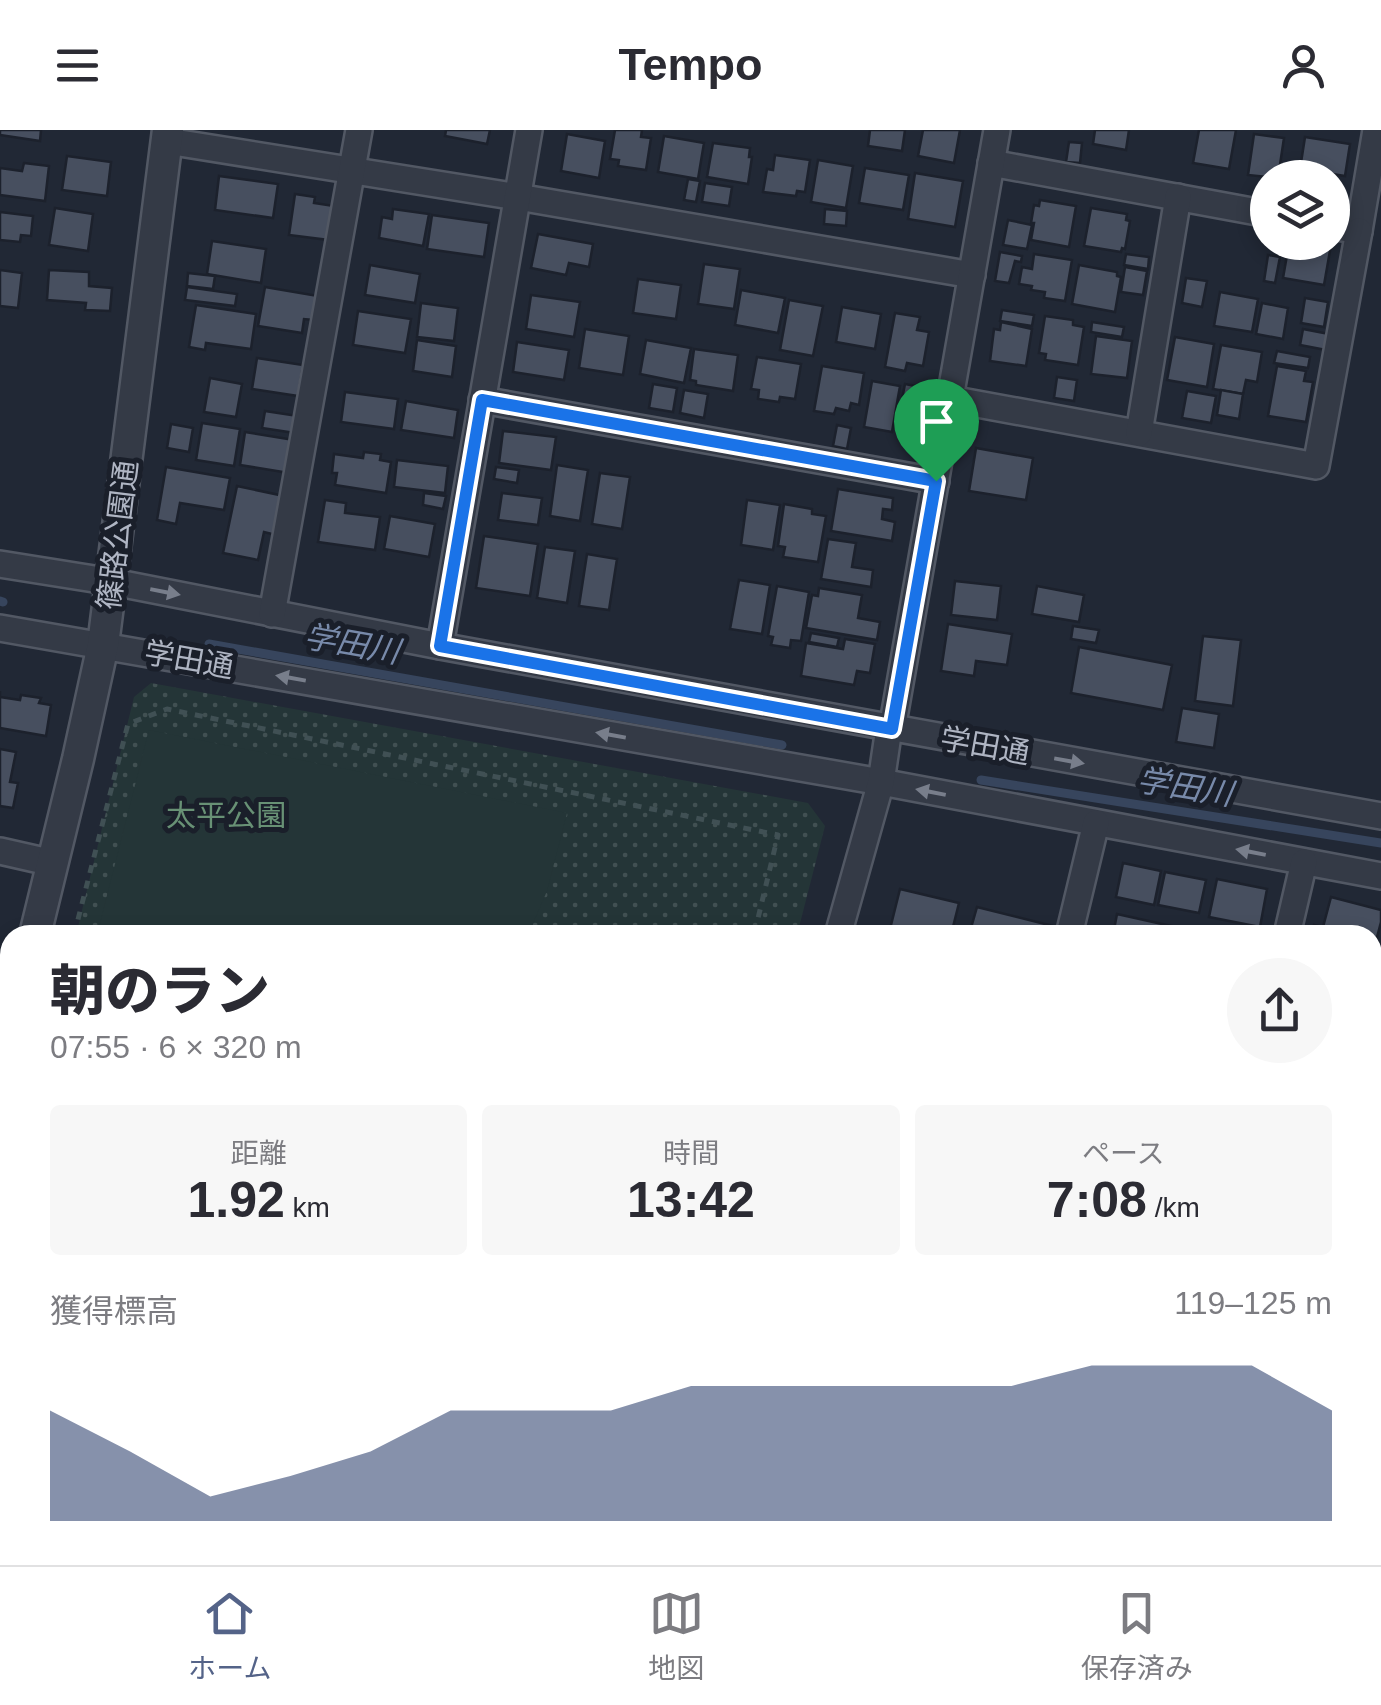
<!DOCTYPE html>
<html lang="ja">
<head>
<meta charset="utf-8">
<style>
  :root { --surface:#fff; --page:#f7f7f7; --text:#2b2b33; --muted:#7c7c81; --line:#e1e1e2; --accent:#546388 }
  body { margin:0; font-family:Arial,"Noto Sans JP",sans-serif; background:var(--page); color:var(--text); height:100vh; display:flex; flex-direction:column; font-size:38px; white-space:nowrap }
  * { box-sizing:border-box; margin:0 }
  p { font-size:32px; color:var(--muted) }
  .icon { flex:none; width:55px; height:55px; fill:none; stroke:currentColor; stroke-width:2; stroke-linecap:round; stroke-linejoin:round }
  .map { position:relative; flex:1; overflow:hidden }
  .panel { position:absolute; left:0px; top:795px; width:1382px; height:640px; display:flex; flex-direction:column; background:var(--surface); border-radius:30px 30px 0 0; box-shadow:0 5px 15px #0003 }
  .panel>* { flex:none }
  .fabs { position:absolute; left:1250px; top:30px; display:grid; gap:20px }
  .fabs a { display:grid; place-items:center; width:100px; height:100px; border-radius:50%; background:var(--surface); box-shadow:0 5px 15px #0003; font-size:50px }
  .pin { position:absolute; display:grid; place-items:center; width:85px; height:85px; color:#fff; margin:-102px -42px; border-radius:50% 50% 50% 0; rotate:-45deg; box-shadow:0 0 10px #0007 }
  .pin .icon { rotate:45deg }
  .round { display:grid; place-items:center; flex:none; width:105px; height:105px; border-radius:52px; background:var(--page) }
  .head { display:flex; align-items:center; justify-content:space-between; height:170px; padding:0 50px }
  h1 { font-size:55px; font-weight:800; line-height:75px }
  .figures { display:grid; grid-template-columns:repeat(3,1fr); gap:15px; height:170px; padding:10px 50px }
  .figures div { display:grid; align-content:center; border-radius:10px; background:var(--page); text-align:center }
  .figures b { font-size:50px; font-weight:800 }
  .figures small { font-size:28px; font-weight:400 }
  .figures p { font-size:28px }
  .chart { height:280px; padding:20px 50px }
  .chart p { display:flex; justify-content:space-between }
  .chart svg { width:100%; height:180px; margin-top:10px; fill:var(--accent); opacity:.7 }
  header { display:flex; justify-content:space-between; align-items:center; height:130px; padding:0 50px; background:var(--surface); font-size:45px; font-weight:800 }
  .tab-bar { display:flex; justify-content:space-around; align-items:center; height:140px; border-top:2px solid var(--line); background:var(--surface); font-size:28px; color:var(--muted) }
  .tab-bar a { display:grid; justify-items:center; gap:5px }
  .tab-bar .current { color:var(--accent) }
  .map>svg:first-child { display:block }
  .park { fill:url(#park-dots) }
  .pitch { fill:#243537 }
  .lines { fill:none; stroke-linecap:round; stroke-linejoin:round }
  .stream { stroke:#37455d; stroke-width:9 }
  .building { fill:#474f5f; stroke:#1c212c; stroke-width:2.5 }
  .minor-casing { stroke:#525864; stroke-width:30 }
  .tertiary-casing { stroke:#525864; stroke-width:35 }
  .path { stroke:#405054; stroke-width:5; stroke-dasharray:8 8; stroke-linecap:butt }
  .minor { stroke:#343a46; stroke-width:25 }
  .tertiary { stroke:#343a46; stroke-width:30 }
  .oneway { fill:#787e8b }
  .route-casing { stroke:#fff; stroke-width:20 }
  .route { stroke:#1a73e8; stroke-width:12 }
  .labels { text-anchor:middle; stroke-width:10; stroke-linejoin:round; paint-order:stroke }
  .street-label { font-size:30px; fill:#afb5c3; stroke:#1a1f2a }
  .park-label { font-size:30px; fill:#689175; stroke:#1a1f2a }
  .water-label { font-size:32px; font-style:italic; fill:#788aaa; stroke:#1a1f2a }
</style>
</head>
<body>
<header><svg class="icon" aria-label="menu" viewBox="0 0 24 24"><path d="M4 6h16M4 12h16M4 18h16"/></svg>Tempo<svg class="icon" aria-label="person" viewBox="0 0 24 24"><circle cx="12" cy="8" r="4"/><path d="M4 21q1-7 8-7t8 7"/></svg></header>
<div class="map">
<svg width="1381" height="1435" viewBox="0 0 1381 1435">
  <defs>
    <pattern id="park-dots" width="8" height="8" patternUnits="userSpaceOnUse" patternTransform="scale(2.5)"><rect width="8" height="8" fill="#243537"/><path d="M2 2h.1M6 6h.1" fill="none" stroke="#415052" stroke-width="1.8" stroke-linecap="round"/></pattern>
  </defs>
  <rect width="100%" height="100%" fill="#212835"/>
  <g class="park">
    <path d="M151 553 808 673 825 696 797 805H76L134 567Z"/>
    <path d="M10 1071V1425H637L634 1435H0V1112Z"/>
  </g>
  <path class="pitch" d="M149 600 567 683 547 761 528 805H97Z"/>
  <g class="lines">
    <g class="stream">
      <path d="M0 471 3 472"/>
      <path d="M209 514 782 615"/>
      <path d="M981 650 1381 713"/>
    </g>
  </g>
  <g class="building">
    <path d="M0 0H41L40 11 0 5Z"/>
    <path d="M446 0H490L487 14 445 6Z"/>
    <path d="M615 0H642L641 7 651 8 646 40 618 36 619 30 610 29Z"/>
    <path d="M870 0H905L902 21 868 16Z"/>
    <path d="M923 0H960L954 33 918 26Z"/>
    <path d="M1095 0H1129L1126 20 1093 14Z"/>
    <path d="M1199 0H1236L1229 39 1193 33Z"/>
    <path d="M567 4 605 11 599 48 561 41Z"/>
    <path d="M1254 4 1284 8 1278 48 1248 45Z"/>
    <path d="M664 6 704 13 698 49 658 42Z"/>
    <path d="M1305 7 1350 14 1345 46 1300 39Z"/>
    <path d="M1069 12 1082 13 1080 33 1066 32Z"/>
    <path d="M713 13 750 18 749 27H752L748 54 707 47Z"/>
    <path d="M775 25 810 30 805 62 797 61 796 66 763 62 767 39 773 40Z"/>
    <path d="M67 26 111 32 107 66 62 60Z"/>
    <path d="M818 30 853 36 846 78 811 72Z"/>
    <path d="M24 33 49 36 45 71 0 65V38L22 41Z"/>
    <path d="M865 38 909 45 903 80 859 73Z"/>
    <path d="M915 43 963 51 955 97 908 89Z"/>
    <path d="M219 46 278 54 273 88 215 80Z"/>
    <path d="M688 49 700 51 696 72 684 70Z"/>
    <path d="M705 53 732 57 729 76 702 72Z"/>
    <path d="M295 64 315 67 314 73 334 76 329 110 289 105Z"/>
    <path d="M1040 70 1076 76 1069 117 1031 110 1034 93H1031L1034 75 1039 76Z"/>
    <path d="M55 78 93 84 88 121 49 115Z"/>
    <path d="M1091 78 1127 84 1126 90 1130 91 1125 119 1122 118 1121 122 1084 116Z"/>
    <path d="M393 79 429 84 423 116 379 108 382 87 392 89Z"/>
    <path d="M825 79 847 81 846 96 824 94Z"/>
    <path d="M0 82 33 86 31 106 21 105 20 112 0 110Z"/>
    <path d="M432 85 489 93 484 127 427 119Z"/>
    <path d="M1008 90 1032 95 1027 119 1003 115Z"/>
    <path d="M538 104 593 114 589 137 569 133 566 145 531 138Z"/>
    <path d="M212 111 266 119 261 153 207 144Z"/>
    <path d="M1295 112 1331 115 1324 155 1283 148 1287 125 1293 126Z"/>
    <path d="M1000 122 1022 126 1021 132 1015 131 1009 153 995 151Z"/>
    <path d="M1034 124 1072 130 1065 171 1044 168 1045 162 1031 160 1032 156 1019 154 1022 137 1032 139Z"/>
    <path d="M1126 124 1149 127 1148 139 1124 135Z"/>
    <path d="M1268 125 1280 127 1275 153 1264 151Z"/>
    <path d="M704 134 740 139 734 179 698 174Z"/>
    <path d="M370 135 420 144 415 173 365 165Z"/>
    <path d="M1079 135 1117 142V146L1121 147 1115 182 1072 174Z"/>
    <path d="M1125 137 1147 141 1143 165 1121 162Z"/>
    <path d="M0 140 22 143 18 178 0 176Z"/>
    <path d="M49 140 89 142V156L112 158 110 181 85 180 86 173 47 170Z"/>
    <path d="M188 143 215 146 213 159 187 156Z"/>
    <path d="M1186 148 1207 151 1202 177 1182 173Z"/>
    <path d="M638 149 681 155 676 189 633 183Z"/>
    <path d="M187 157 237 164 235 176 185 170Z"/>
    <path d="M265 157 318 166 314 190 304 189 302 203 258 196Z"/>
    <path d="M741 160 785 168 778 203 735 195Z"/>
    <path d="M1220 162 1258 169 1252 202 1214 196Z"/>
    <path d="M531 165 580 172 574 207 526 199Z"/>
    <path d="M1305 168 1328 172 1324 197 1301 193Z"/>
    <path d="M789 170 823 176 813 226 780 220Z"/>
    <path d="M421 173 458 178 454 211 417 207Z"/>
    <path d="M1262 173 1288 178 1283 209 1256 204Z"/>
    <path d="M196 175 256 184 251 219 206 213 205 220 189 217Z"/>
    <path d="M842 177 881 184 875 219 836 212Z"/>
    <path d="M1002 180 1034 185 1032 196 1000 191Z"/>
    <path d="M358 181 411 189 405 223 353 215Z"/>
    <path d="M895 183 920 187 917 200 929 202 923 236 907 233 905 241 885 237Z"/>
    <path d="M1045 186 1073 190V195L1084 197 1078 235 1045 230 1046 224 1039 223Z"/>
    <path d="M1001 192 1032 199 1026 236 990 231 994 199 1000 200Z"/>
    <path d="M1092 192 1124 197 1122 207 1091 202Z"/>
    <path d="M585 199 629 206 623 245 579 238Z"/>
    <path d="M1303 199 1329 204 1326 220 1300 215Z"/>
    <path d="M1096 206 1132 211 1127 248 1091 244Z"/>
    <path d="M1175 207 1214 214 1207 257 1167 250Z"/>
    <path d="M417 210 456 216 452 247 413 241Z"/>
    <path d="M646 210 691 218 684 253 640 244Z"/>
    <path d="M517 212 569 220 564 250 513 242Z"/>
    <path d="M1221 215 1262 222 1257 252 1246 250 1243 264 1213 259Z"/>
    <path d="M694 219 738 225 733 261 696 255V251L690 250Z"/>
    <path d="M1277 221 1310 227 1308 238 1274 233Z"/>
    <path d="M757 227 801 234 795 269 780 267 779 272 758 269 759 260 751 259Z"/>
    <path d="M257 228 303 235 298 266 252 259Z"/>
    <path d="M822 236 864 243 859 275 851 273 849 281 836 278 834 284 814 281Z"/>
    <path d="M1277 236 1306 241 1304 251 1313 252 1306 292 1268 286Z"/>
    <path d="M1057 247 1077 250 1074 271 1054 268Z"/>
    <path d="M210 248 242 254 236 287 204 282Z"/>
    <path d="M872 251 900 256 892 302 864 297Z"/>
    <path d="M653 254 677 258 673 282 649 278Z"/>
    <path d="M905 254 926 258 922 283 900 279Z"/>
    <path d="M684 260 708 264 704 288 680 283Z"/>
    <path d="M1221 260 1243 264 1239 289 1217 285Z"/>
    <path d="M1187 261 1216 266 1211 293 1182 288Z"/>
    <path d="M345 262 398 269 394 299 341 292Z"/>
    <path d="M406 271 458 280 454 308 401 300Z"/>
    <path d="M265 281 298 286 295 303 262 298Z"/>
    <path d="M202 293 240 299 234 336 196 330Z"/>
    <path d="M171 294 193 298 189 322 167 318Z"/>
    <path d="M837 295 851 298 847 319 833 316Z"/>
    <path d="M503 301 556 307 551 340 499 333Z"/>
    <path d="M245 302 294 310 289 343 240 335Z"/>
    <path d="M976 318 1033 328 1026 370 969 361Z"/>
    <path d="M364 322 381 324 380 330 391 332 386 363 335 355 337 343H332L334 324 363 328Z"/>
    <path d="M397 330 448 336 445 363 394 357Z"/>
    <path d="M557 335 588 340 580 391 550 386Z"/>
    <path d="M166 337 230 348 224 380 180 373 176 394 157 390Z"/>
    <path d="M496 337 519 340 517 353 494 349Z"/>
    <path d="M600 343 630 347 622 399 592 394Z"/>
    <path d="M237 356 284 366 276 405 264 402 258 430 223 423Z"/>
    <path d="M838 359 893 368 892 380 883 379 882 389 895 392 892 411 831 401Z"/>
    <path d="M424 363 446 366 443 379 423 375Z"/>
    <path d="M502 363 542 368 538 395 498 390Z"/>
    <path d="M325 370 346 373 345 383 380 387 375 420 318 412Z"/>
    <path d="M747 370 780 375 773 420 741 415Z"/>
    <path d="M784 374 812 379V384L826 386 818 432 783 427 785 417 778 416Z"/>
    <path d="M390 386 435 394 429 427 384 419Z"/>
    <path d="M484 406 538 414 530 466 476 458Z"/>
    <path d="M828 409 856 413 852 437 873 440 871 457 821 449Z"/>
    <path d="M545 417 575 421 567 473 537 468Z"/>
    <path d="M587 424 617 429 609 480 579 476Z"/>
    <path d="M739 450 770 455 762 504 730 499Z"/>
    <path d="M955 451 1001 456 997 490 951 485Z"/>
    <path d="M777 456 809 462 801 511 791 510 790 518 771 515 773 507 768 506Z"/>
    <path d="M1037 456 1084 465 1079 492 1032 484Z"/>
    <path d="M819 458 862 465 858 488 880 492 877 510 806 498 812 465 818 466Z"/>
    <path d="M948 494 1012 504 1007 535 976 531 974 546 941 541Z"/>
    <path d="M1073 496 1099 500 1096 513 1071 509Z"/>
    <path d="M811 503 839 508 837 517 809 512Z"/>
    <path d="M1203 506 1241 510 1233 576 1195 571Z"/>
    <path d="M845 509 875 514 870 543 857 541 854 555 801 546 806 513 843 519Z"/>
    <path d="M1079 517 1172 535 1163 580 1071 563Z"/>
    <path d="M0 561V567L20 570 21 565 41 568 39 573 51 575 46 606 0 598Z"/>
    <path d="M1182 578 1219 584 1214 618 1176 612Z"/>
    <path d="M0 619 16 622 10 652 18 653 13 678 0 676Z"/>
    <path d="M1123 733 1161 741 1154 775 1116 767Z"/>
    <path d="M1165 742 1206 750 1199 783 1158 775Z"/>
    <path d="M1217 749 1267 759 1260 797 1209 787Z"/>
    <path d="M900 759 959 773 951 805 889 803Z"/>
    <path d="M1331 767 1381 780V792L1372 826V805H1312L1314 795 1323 797Z"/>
    <path d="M977 777 1053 796 1051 805H969Z"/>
    <path d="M1117 784 1180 798 1178 805H1113Z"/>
    <path d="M1372 940 1381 942V980L1372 978Z"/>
    <path d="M1372 1001 1381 1003V1034L1372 1032Z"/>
    <path d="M1373 1374 1381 1375V1411L1372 1409Z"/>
    <path d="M724 1425H753L751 1435H722Z"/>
    <path d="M818 1425H833L850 1429 849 1435H816Z"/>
    <path d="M997 1425H1033L1031 1435H994Z"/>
    <path d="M1069 1425H1114L1112 1435H1066Z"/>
    <path d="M1121 1425H1137L1162 1431 1161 1435H1118Z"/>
  </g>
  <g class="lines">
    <g class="minor-casing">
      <g id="minor">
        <path d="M167 11 518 67 972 145"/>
        <path d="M991 33 1268 84"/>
        <path d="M1332 96 1359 101 1376 0"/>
        <path d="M950 269 1316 336 1359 101"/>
        <path d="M482 270 936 351"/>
        <path d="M1139 303 1178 67"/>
        <path d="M0 434 113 452 440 516 1381 686"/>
        <path d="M272 484 359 0"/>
        <path d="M0 498 881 652 1381 746"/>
        <path d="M440 516 529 0"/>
        <path d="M892 599 997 0"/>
        <path d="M0 721 53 733"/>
        <path d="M838 805 881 652 889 598"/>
        <path d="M1069 805 1096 693"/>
        <path d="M1287 805 1304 732"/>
        <path d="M1372 1061 1381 1063"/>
        <path d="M1372 1256 1381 1220"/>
        <path d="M1278 1425 1320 1435"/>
        <path d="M676 1435 678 1425"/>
        <path d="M919 1435 921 1425"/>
      </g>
    </g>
    <g class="tertiary-casing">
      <g id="tertiary">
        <path d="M35 805 78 629 103 515 168 0"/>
        <path d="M0 947 10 907"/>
      </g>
    </g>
    <g class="path">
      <path d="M74 805 128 594 167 579 778 705 754 805"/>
      <path d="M0 989 10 993"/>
      <path d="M0 1226 10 1183"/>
      <path d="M240 1425 251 1435"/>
      <path d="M342 1427 353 1435"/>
      <path d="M275 1435 342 1427 344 1425"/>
      <path d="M595 1435 598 1425"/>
    </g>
    <use href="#minor" class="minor"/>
    <use href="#tertiary" class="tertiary"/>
  </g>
  <defs><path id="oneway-solid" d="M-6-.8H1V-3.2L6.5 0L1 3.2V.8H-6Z" transform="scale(2.5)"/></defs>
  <g class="oneway">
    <use href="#oneway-solid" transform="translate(165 462) rotate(11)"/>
    <use href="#oneway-solid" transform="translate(291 548) rotate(-170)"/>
    <use href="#oneway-solid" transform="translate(611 605) rotate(-170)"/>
    <use href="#oneway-solid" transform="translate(1069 631) rotate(10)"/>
    <use href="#oneway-solid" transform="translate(931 662) rotate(-169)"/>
    <use href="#oneway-solid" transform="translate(1251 722) rotate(-169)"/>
  </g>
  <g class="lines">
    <g class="route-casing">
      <path id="route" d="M482 270 936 351 892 599 440 516Z"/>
    </g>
    <use href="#route" class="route"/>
  </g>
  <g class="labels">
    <g class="street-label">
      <text transform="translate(118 405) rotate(-83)" y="10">篠路公園通</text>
      <text transform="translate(189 530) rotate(10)" y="10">学田通</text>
      <text transform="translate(985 616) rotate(10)" y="10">学田通</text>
    </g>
    <g class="park-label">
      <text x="226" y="696">太平公園</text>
    </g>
    <g class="water-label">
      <text transform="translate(352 514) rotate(10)" y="11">学田川</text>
      <text transform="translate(1185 657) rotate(9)" y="11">学田川</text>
    </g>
  </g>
</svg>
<div class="fabs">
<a><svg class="icon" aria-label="layers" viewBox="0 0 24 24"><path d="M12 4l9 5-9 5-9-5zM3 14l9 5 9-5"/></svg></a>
</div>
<div class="pin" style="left:936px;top:351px;background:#1e9e55"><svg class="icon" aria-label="arrive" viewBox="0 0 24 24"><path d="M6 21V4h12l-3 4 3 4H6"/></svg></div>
<section class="panel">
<div class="head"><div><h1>朝のラン</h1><p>07:55 · 6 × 320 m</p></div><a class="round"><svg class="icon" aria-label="share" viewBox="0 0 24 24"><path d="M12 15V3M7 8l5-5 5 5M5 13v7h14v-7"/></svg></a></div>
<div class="figures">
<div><p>距離</p><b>1.92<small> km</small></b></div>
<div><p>時間</p><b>13:42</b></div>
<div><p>ペース</p><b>7:08<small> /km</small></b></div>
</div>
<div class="chart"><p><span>獲得標高</span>119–125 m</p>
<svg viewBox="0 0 160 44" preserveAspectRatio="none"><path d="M0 44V17L10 27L20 38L30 33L40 27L50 17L60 17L70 17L80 11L90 11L100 11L110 11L120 11L130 6L140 6L150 6L160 17V44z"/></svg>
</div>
</section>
</div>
<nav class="tab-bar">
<a class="current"><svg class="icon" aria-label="home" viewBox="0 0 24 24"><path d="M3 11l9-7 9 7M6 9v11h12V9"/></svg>ホーム</a>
<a><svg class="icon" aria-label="map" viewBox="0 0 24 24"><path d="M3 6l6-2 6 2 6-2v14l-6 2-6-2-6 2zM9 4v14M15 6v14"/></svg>地図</a>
<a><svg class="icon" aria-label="saved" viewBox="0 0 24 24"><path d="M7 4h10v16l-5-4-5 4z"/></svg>保存済み</a>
</nav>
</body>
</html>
